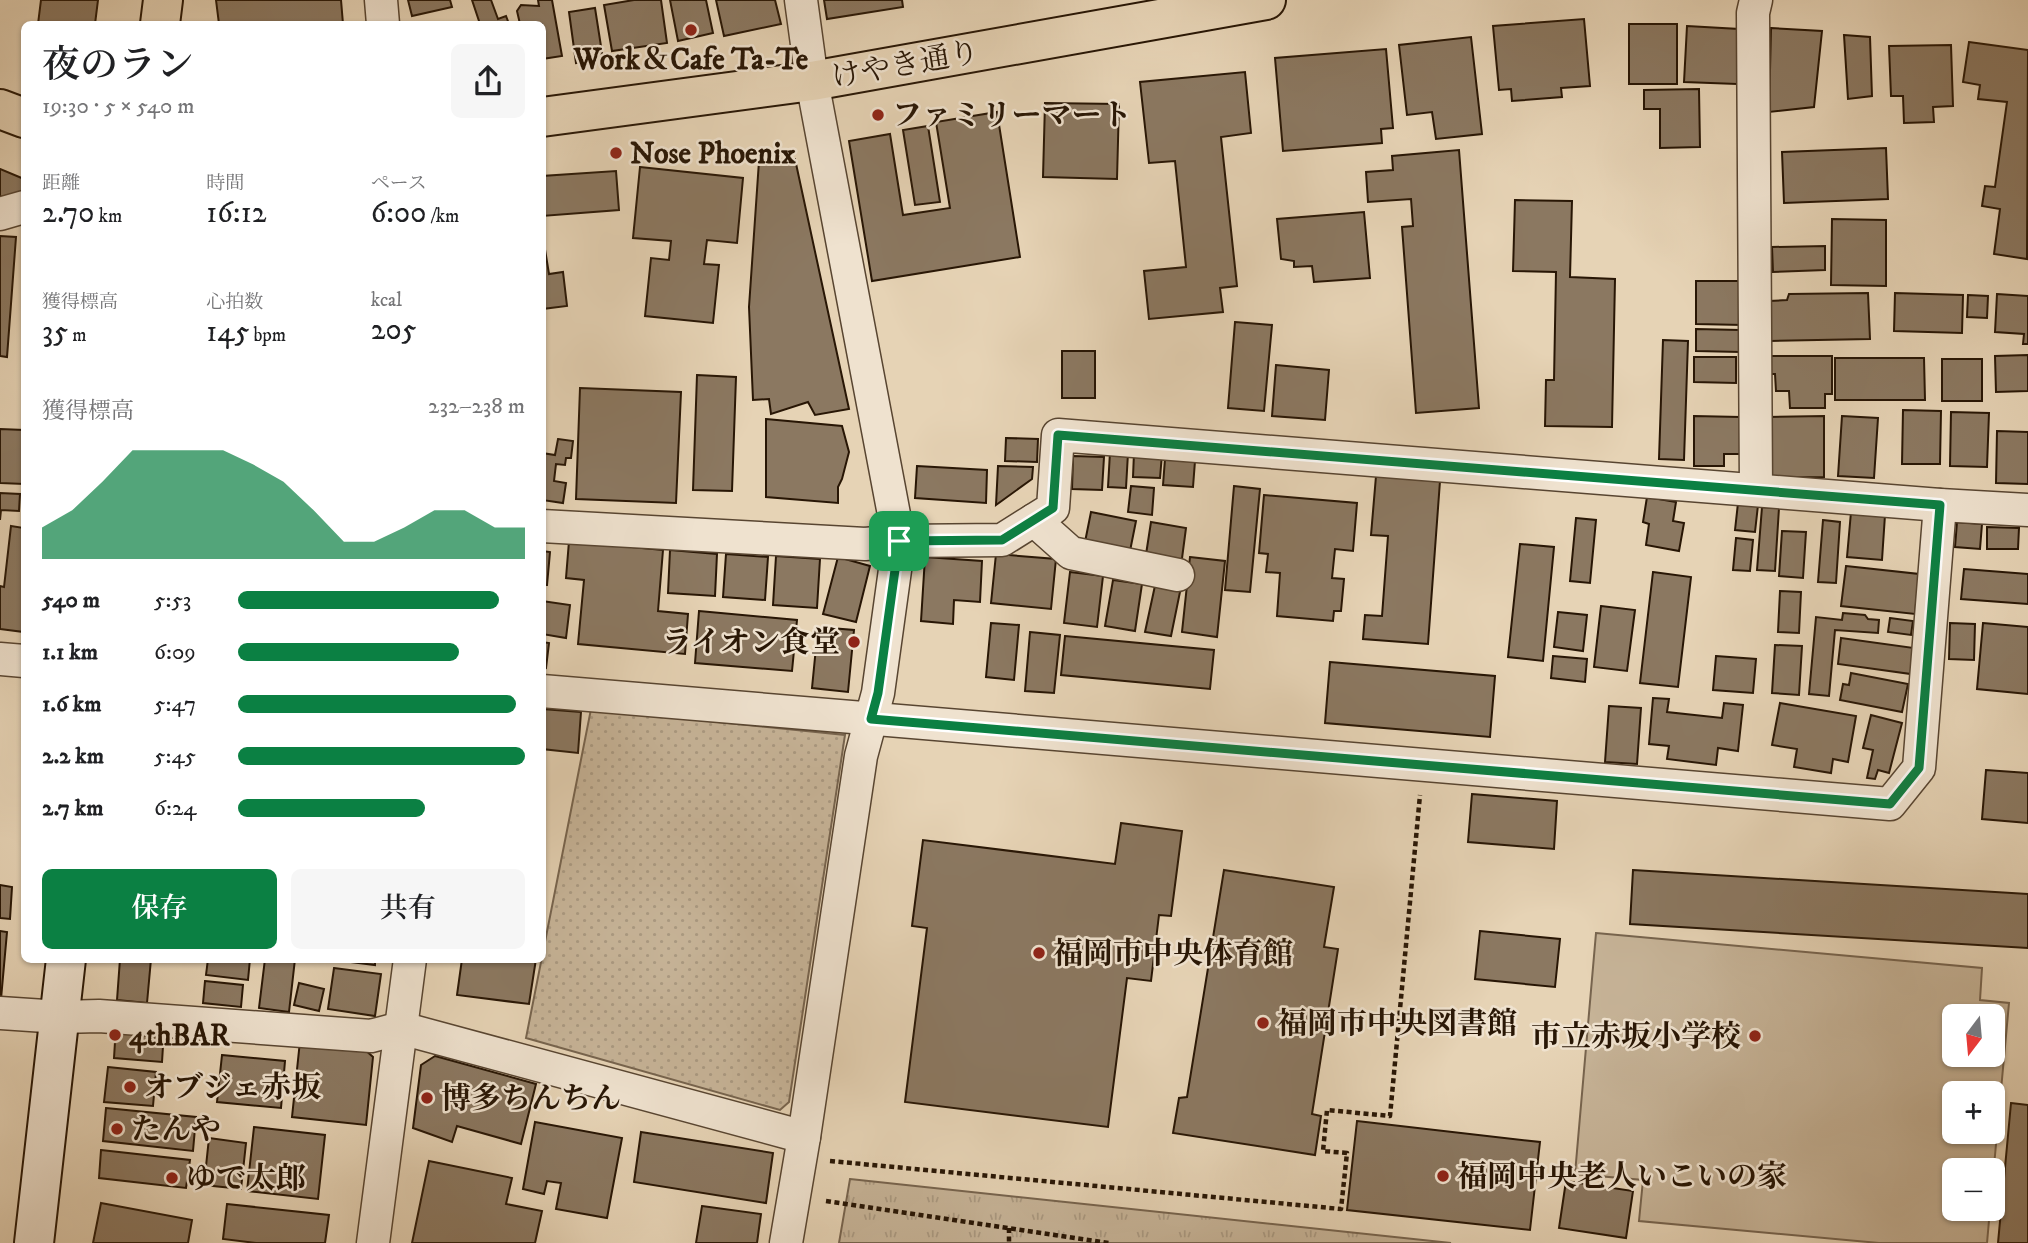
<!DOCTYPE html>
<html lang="ja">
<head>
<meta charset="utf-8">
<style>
  :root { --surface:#fff; --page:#f6f6f6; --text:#202124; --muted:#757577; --accent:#0b8043 }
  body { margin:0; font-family:"IM FELL DW Pica","Noto Serif JP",serif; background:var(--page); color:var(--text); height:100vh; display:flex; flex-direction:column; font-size:26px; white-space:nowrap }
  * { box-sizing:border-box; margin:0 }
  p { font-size:23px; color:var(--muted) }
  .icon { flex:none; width:38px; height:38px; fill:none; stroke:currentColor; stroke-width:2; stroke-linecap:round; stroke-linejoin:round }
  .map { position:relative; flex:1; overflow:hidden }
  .drawer { position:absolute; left:21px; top:21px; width:525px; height:942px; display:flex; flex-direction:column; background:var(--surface); border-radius:10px; box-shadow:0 2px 5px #0004 }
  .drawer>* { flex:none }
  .needle { width:46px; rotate:196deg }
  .tools { position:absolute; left:1942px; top:1004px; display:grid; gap:14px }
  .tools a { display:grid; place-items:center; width:63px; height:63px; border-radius:10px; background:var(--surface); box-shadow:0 2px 5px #0004; font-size:35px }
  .pin { position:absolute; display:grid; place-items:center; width:60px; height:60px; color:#fff; margin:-30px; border-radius:14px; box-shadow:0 4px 10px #0006 }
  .round { display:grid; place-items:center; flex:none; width:74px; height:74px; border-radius:10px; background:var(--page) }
  .summary { display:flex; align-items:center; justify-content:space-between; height:119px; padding:0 21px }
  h1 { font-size:38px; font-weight:600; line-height:52px }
  .stats { display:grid; grid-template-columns:repeat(3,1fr); gap:10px; height:119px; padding:7px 21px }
  .stats div { display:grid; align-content:center }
  .stats b { font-size:30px; font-weight:600 }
  .stats small { font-size:19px; font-weight:400 }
  .stats p { font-size:19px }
  .chart { height:196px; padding:14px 21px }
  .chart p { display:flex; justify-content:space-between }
  .chart svg { width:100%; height:126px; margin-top:7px; fill:var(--accent); opacity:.7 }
  .action { display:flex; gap:14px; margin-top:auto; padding:14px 21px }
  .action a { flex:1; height:80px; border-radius:10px; background:var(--accent); color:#fff; font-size:28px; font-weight:600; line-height:80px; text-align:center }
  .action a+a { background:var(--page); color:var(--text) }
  ul { padding:0 21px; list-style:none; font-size:23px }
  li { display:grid; grid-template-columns:112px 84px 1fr; align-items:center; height:52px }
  li i { height:18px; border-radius:9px; background:var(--accent) }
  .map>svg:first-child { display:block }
  .grass { fill:url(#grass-dots); stroke:#77644e; stroke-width:2 }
  .park { fill:url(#park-tufts); stroke:#77644e; stroke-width:2 }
  .pitch { fill:#c6b397; stroke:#77644e; stroke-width:2; fill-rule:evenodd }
  .building { fill:#8b7861; stroke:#281605; stroke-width:2 }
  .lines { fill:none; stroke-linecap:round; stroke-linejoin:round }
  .street-casing { stroke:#584531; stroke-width:35 }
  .secondary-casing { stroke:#281605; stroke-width:42 }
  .primary-casing { stroke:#281605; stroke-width:42 }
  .highway-casing { stroke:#281605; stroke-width:42 }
  .path { stroke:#281605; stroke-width:4.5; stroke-dasharray:5 3.5; stroke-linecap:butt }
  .street { stroke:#efe2cf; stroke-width:32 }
  .secondary { stroke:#efe2cf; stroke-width:38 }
  .primary { stroke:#e6d3b5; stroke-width:38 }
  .highway { stroke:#e6d3b5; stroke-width:38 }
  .route-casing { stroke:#fff; stroke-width:14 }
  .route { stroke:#0b8043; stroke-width:9 }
  .poi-dot { fill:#8f2418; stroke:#efe2cf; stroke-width:2.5 }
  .labels { text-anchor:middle; stroke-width:5; stroke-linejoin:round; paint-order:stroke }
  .poi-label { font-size:30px; font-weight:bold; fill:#281605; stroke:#efe2cf; text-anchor:start }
  .street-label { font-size:30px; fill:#281605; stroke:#efe2cf }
</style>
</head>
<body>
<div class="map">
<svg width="2028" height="1243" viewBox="0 0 2028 1243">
  <defs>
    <pattern id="grass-dots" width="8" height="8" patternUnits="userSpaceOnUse" patternTransform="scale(1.75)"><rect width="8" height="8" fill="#c6b397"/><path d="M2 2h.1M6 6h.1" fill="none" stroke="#aa9981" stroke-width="1.8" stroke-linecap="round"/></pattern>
    <pattern id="park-tufts" width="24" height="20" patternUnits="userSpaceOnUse" patternTransform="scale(1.75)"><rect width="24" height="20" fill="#c6b397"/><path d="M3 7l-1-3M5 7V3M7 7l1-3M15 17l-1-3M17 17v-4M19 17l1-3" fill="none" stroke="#aa9981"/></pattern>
  </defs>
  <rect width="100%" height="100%" fill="#e6d3b5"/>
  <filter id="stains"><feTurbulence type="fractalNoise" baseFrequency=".00286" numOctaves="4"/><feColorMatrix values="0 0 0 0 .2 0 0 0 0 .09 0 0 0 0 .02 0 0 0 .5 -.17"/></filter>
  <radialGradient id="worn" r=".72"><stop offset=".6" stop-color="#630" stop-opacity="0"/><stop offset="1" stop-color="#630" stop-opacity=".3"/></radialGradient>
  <path class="grass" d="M591 709 845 735 789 1102 780 1110 526 1038Z"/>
  <path class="park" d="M850 1179 1451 1243H839Z"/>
  <path class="pitch" d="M1596 933 1982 968 1980 1000 2009 1003 1993 1177V1171H1955V1209H1990L1987 1243H1879L1639 1221 1643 1180 1575 1174ZM1955 1017H1993V1055H1955ZM1955 1094H1993V1132H1955Z"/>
  <g class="building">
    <path d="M41 0H98L95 24H38Z"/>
    <path d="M216 0H341L343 24H219Z"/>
    <path d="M408 0H450L452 7 412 16Z"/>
    <path d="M472 0H491L498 19 506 16 509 24H480Z"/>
    <path d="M538 0H552L562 56 542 59V24H520L517 11 521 5 539 6Z"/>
    <path d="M634 0H661L667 43 612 51 604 5Z"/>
    <path d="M670 0H706L713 33 678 41Z"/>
    <path d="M716 0H775L781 24 724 36Z"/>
    <path d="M824 0H902L903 7 827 19Z"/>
    <path d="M595 8 603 59 576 63 569 12Z"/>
    <path d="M1584 19 1590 86 1561 88 1562 97 1512 101 1511 89 1499 90 1493 26Z"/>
    <rect x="1629" y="24" width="48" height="60"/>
    <path d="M1687 26 1739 29 1737 84 1684 82Z"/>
    <path d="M1771 28 1822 31 1814 107 1769 112Z"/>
    <path d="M1844 35 1870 37 1872 96 1848 99Z"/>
    <path d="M1471 37 1482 134 1436 139 1432 112 1407 115 1399 45Z"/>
    <path d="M1969 42 2028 50 2027 259 1994 254 2000 209 1982 206 1985 186 1995 187 2007 102 1978 99 1980 85 1963 82Z"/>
    <path d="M1951 45 1953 106 1933 107 1934 122 1904 123 1903 96H1891L1889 46Z"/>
    <path d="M1386 49 1393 128 1381 129 1382 143 1283 151 1275 58Z"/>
    <path d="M1245 72 1251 133 1221 137 1237 286 1220 288 1223 312 1149 319 1144 271 1186 267 1175 161 1149 163 1140 82Z"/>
    <path d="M1699 89 1700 147 1660 148V109H1644V90Z"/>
    <path d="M1045 103 1119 104 1117 179 1043 177Z"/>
    <path d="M997 112 1020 257 872 281 849 141 890 134 903 215 950 208 936 122Z"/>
    <path d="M928 126 940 202 915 205 903 130Z"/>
    <path d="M1886 148 1888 199 1784 203 1782 152Z"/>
    <path d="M1459 150 1479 408 1416 413 1402 227 1413 226 1411 199 1368 202 1366 172 1393 170 1392 156Z"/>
    <path d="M795 159 849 409 815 415 808 402 771 414 769 399 753 400 749 307 759 161Z"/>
    <path d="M640 167 743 178 737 243 707 240 704 264 719 265 713 323 645 316 651 258 669 260 671 241 633 238Z"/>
    <path d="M0 169 24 179V192L0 197Z"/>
    <path d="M616 171 619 210 542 216V176Z"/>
    <path d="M1515 200 1572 201 1570 277 1615 279 1612 427 1545 426 1546 380H1554L1556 272 1513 271Z"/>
    <path d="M1364 212 1370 278 1314 282 1312 266 1294 267V261L1281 259 1277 219Z"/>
    <path d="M1832 219 1886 220V286L1831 285Z"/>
    <path d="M542 231 549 274 563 272 567 306 542 309Z"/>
    <path d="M0 236 16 237 7 357 0 356Z"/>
    <path d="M1825 246V270L1773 272 1772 247Z"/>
    <path d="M1696 281H1744L1743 325 1696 324Z"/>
    <path d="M1868 293 1870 339 1770 341 1769 301 1787 300 1789 294Z"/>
    <path d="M1895 293 1963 295 1962 333 1894 331Z"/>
    <path d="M1997 294 2028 296V344H2023L2024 334 1995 332Z"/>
    <path d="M1968 295 1988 296 1987 318 1967 317Z"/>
    <path d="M1235 322 1272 325 1264 411 1228 408Z"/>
    <path d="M1696 329 1740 330V352L1696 351Z"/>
    <path d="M1663 340 1688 341 1684 460 1659 459Z"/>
    <rect x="1062" y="351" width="33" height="47"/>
    <path d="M2028 355V391L1996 392 1995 356Z"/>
    <path d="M1769 356H1832V394H1825V408H1790L1789 391H1776L1775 374H1769Z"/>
    <path d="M1694 357H1736V383L1694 382Z"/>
    <path d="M1835 358H1924L1925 400H1835Z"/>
    <rect x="1942" y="359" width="40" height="42"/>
    <path d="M1276 365 1329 370 1325 420 1272 416Z"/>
    <path d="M697 375 736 377 732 491 693 490Z"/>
    <path d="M580 388 681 392 676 503 576 499Z"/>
    <path d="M1903 410 1941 411 1940 464H1902Z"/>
    <path d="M1951 412 1989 413 1987 467 1950 466Z"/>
    <path d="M1694 416 1740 417V454H1724V466H1694Z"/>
    <path d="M1824 416V477L1769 478 1768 417Z"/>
    <path d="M1842 416 1878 418 1874 478 1838 476Z"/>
    <path d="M766 419 842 426 849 452 842 479 838 487V503L766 497Z"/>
    <path d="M0 429 24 430V484L0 483Z"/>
    <path d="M1997 431 2028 432V484L1996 483Z"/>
    <path d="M1006 438 1038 439 1037 462 1005 461Z"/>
    <path d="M558 439 573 441 571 458H566L565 465 556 464 554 481 566 483 563 503 542 500V453L555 455Z"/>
    <path d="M1110 452 1128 453 1126 488 1108 487Z"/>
    <path d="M1134 453 1162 454 1160 478 1133 477Z"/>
    <path d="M1073 456 1104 457 1102 490 1072 489Z"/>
    <path d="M1165 459 1195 461 1193 487 1163 485Z"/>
    <path d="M917 466 987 470 986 503 915 498Z"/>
    <path d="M998 466 1033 467 1032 479 996 505Z"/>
    <path d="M1376 476 1440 481 1428 644 1363 639 1365 615 1382 616 1388 536 1371 535Z"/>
    <path d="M1131 486 1154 488 1152 515 1128 512Z"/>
    <path d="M1234 486 1260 489 1250 592 1225 590Z"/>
    <path d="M0 493 20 494 19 511 1 510 0 520Z"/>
    <path d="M1264 495 1357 503 1353 551 1335 549 1332 578 1344 579 1341 611H1334L1333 621 1277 616 1280 573 1266 572 1268 554 1259 553Z"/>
    <path d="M1647 497 1676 502 1673 521 1684 523 1679 551 1646 545 1649 524 1643 522Z"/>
    <path d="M1738 503 1758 505 1755 532 1735 530Z"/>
    <path d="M1762 507 1779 508 1775 571 1757 570Z"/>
    <path d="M1091 512 1136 521 1130 551 1085 542Z"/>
    <path d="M1851 512 1885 515 1882 560 1847 557Z"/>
    <path d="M1576 518 1596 520 1590 583 1570 581Z"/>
    <path d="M1823 520 1840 522 1836 583 1818 582Z"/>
    <path d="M1151 522 1186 528 1181 566 1145 561Z"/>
    <path d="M1957 522 1982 524 1980 549 1955 547Z"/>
    <path d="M11 526 24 528V632L0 629V586L4 587Z"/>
    <path d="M1987 527 2019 528 2018 549H1987Z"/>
    <path d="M1782 531 1806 532 1803 578 1779 576Z"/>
    <path d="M1736 538 1753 540 1750 571 1733 570Z"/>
    <path d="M569 541 663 550 658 611 688 614 685 654 578 644 584 580 566 578Z"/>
    <path d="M1520 544 1554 547 1543 661 1508 657Z"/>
    <path d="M670 550 717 554 715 596 668 593Z"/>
    <path d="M542 551 550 552 547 585H542Z"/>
    <path d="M726 554 768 557 765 600 723 597Z"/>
    <path d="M996 554 1056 559 1051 609 991 603Z"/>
    <path d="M776 556 820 559 817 608 773 605Z"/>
    <path d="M838 557 870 566 856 622 823 614Z"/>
    <path d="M925 557 982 561 980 602 954 600 953 624 921 621Z"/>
    <path d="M1190 557 1225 561 1217 637 1182 632Z"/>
    <path d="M1846 566 1919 574 1915 614 1841 606Z"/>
    <path d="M1964 569 2028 574V604L1961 599Z"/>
    <path d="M1070 572 1103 576 1097 627 1064 623Z"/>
    <path d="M1653 572 1691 577 1678 687 1640 683Z"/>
    <path d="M1113 580 1142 584 1135 631 1105 626Z"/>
    <path d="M1156 581 1181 587 1171 636 1145 632Z"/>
    <path d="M1780 591 1801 592 1799 633 1778 632Z"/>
    <path d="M542 601 570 605 566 638 542 634Z"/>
    <path d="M1601 606 1635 610 1627 671 1594 667Z"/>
    <path d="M699 611 797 620 792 671 695 663Z"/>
    <path d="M1558 612 1587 615 1583 651 1554 647Z"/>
    <path d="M1843 613 1865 615 1868 619 1879 620 1878 633 1835 630 1829 696 1809 694 1816 617 1842 620Z"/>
    <path d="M1890 618 1913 621 1911 635 1888 632Z"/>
    <path d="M991 623 1019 625 1014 680 986 677Z"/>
    <path d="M1950 623 1975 624 1974 660 1949 659Z"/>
    <path d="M1983 623 2028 627V694L1977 689Z"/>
    <path d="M818 627 854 630 848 692 812 688Z"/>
    <path d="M1030 632 1060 635 1054 693 1025 691Z"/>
    <path d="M1065 636 1214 650 1210 689 1061 675Z"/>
    <path d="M1841 638 1914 648 1911 674 1838 664Z"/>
    <path d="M542 642 549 643 546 668 542 667Z"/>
    <path d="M1775 645 1802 646 1799 695 1772 693Z"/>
    <path d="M1553 656 1587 659 1585 682 1551 678Z"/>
    <path d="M1716 656 1756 659 1753 693 1713 690Z"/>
    <path d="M1330 662 1495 676 1490 737 1325 723Z"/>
    <path d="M1851 673 1908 684 1902 712 1840 700 1843 684 1849 685Z"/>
    <path d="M1653 698 1669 699 1667 712 1722 718 1724 703 1743 705 1738 751 1718 748 1716 765 1667 759 1669 746 1649 744Z"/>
    <path d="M1780 703 1856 716 1848 762 1833 759 1831 773 1794 767 1797 749 1772 745Z"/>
    <path d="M1609 706 1641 708 1637 764 1605 762Z"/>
    <path d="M542 709 581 712 578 753 542 749Z"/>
    <path d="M1871 715 1902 723 1889 773 1878 770 1875 779 1867 778 1873 750 1863 748Z"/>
    <path d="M1986 770 2028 773V823L1982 819Z"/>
    <path d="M1472 794 1557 801 1554 849 1468 842Z"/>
    <path d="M1121 823 1182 831 1171 916 1159 915 1151 981 1127 978 1108 1127 905 1102 927 928 912 926 923 840 1115 864Z"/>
    <path d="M1224 870 1334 887 1324 947 1338 949 1312 1114 1321 1116 1315 1155 1173 1133 1179 1098 1187 1097Z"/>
    <path d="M1633 870 2028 894V948L1630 924Z"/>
    <path d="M0 885 12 887 10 919 0 918Z"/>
    <path d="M0 931 7 932 1 999H0Z"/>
    <path d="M1480 931 1560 939 1555 987 1475 979Z"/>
    <path d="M120 959H151L147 1003 117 1000Z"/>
    <path d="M208 959H250L248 980 206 975Z"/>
    <path d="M265 959H295L289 1012 259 1008Z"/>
    <path d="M327 959H375V965Z"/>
    <path d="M462 959H536L529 1004 457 995Z"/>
    <path d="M334 968 381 974 375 1016 328 1009Z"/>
    <path d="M205 981 243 985 241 1007 203 1003Z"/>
    <path d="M299 983 324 989 319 1011 294 1005Z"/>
    <path d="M116 1026 164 1030 162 1062 114 1058Z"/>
    <path d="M300 1041 363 1048 373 1057 366 1125 292 1117Z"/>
    <path d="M222 1055 285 1061 281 1108 217 1102Z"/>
    <path d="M435 1056 536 1084 521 1144 457 1126 452 1142 413 1128 421 1065Z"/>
    <path d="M108 1067 156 1072 153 1106 104 1102Z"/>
    <path d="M2011 1103 2028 1105V1243H1998Z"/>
    <path d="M106 1108 196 1117 193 1151 103 1141Z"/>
    <path d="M1357 1121 1540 1142 1530 1230 1347 1210Z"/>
    <path d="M535 1122 622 1138 607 1218 556 1209 561 1183 547 1181 544 1194 523 1189Z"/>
    <path d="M254 1127 325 1135 318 1199 247 1191Z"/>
    <path d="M641 1132 773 1153 766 1203 634 1182Z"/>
    <path d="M209 1138 246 1143 241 1189 204 1185Z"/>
    <path d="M101 1150 190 1160 186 1188 99 1178Z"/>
    <path d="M429 1161 512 1178 506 1204 542 1211 535 1243H412Z"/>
    <path d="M1566 1181 1633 1191 1626 1238 1559 1228Z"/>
    <path d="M101 1203 192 1220 188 1243H93Z"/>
    <path d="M227 1204 329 1215 325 1243H256L223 1239Z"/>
    <path d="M702 1206 761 1214 757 1243H696Z"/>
  </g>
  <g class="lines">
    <g class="street-casing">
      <g id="street">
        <path d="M381 0 383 24"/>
        <path d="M0 214 24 207"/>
        <path d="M1756 489 1753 13 1756 0"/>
        <path d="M1034 520 1071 553 1178 575"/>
        <path d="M542 526 865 544 899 541 1002 540 1053 508 1058 435 1940 505 2028 510"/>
        <path d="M0 659 24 661"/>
        <path d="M542 691 1890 804 1919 768 1940 505"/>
        <path d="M0 1013 60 1017 99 1016 371 1036 401 1028 804 1137"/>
        <path d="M373 1243 410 959"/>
        <path d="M786 1243 804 1137 861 756 878 693 899 541 812 81 801 0"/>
      </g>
    </g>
    <g class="secondary-casing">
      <path id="secondary" d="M34 1243 66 959"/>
    </g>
    <g class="primary-casing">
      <path id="primary" d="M160 24 163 0"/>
    </g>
    <g class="highway-casing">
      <g id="highway">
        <path d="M0 109 24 118"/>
        <path d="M542 117 812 81 1266 0"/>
      </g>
    </g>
    <g class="path">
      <path d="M830 1161 1341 1209 1347 1153 1323 1151 1327 1110 1390 1116 1420 795"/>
      <path d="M826 1201 1109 1243"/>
      <path d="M1009 1228V1243"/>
    </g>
    <use href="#street" class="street"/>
    <use href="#secondary" class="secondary"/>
    <use href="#primary" class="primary"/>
    <use href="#highway" class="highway"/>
  </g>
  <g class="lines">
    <g class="route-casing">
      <path id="route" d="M1058 435 1940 505 1919 768 1890 804 871 719 878 693 899 541 1002 540 1053 508Z"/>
    </g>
    <use href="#route" class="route"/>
  </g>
  <g class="poi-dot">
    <circle cx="691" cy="30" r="7"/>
    <circle cx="878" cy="115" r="7"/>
    <circle cx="616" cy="153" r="7"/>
    <circle cx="854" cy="642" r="7"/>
    <circle cx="1039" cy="953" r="7"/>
    <circle cx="1263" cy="1023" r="7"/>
    <circle cx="115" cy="1035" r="7"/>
    <circle cx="1755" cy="1036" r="7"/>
    <circle cx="130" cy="1087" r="7"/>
    <circle cx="427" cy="1098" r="7"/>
    <circle cx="117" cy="1129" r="7"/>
    <circle cx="1443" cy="1176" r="7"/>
    <circle cx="172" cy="1178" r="7"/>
  </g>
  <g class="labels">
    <g class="poi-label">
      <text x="691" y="69" text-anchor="middle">Work＆Cafe Ta-Te</text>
      <text x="892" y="125">ファミリーマート</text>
      <text x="630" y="163">Nose Phoenix</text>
      <text x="840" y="652" text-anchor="end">ライオン食堂</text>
      <text x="1053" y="963">福岡市中央体育館</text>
      <text x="1277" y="1033">福岡市中央図書館</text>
      <text x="129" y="1045">4thBAR</text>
      <text x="1741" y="1046" text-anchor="end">市立赤坂小学校</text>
      <text x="144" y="1097">オブジェ赤坂</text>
      <text x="441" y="1108">博多ちんちん</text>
      <text x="131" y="1139">たんや</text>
      <text x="1457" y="1186">福岡中央老人いこいの家</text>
      <text x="186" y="1188">ゆで太郎</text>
    </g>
    <g class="street-label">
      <text transform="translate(905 64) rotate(-10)" y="10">けやき通り</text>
    </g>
  </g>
  <rect width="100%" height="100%" filter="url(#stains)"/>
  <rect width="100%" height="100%" fill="url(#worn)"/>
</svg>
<div class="tools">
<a><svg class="needle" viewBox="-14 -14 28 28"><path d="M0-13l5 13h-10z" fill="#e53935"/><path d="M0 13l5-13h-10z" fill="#757577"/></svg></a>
<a>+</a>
<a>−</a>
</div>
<div class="pin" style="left:899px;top:541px;background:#1e9e55"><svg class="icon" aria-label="arrive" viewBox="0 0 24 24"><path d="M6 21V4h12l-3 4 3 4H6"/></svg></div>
<section class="drawer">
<div class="summary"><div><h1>夜のラン</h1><p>19:30 · 5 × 540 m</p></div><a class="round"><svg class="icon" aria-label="share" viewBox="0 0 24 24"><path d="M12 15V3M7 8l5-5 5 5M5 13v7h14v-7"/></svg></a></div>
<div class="stats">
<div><p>距離</p><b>2.70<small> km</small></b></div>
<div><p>時間</p><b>16:12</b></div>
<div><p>ペース</p><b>6:00<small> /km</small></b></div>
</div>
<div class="stats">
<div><p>獲得標高</p><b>35<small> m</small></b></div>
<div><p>心拍数</p><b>145<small> bpm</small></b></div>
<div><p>kcal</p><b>205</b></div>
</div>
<div class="chart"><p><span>獲得標高</span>232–238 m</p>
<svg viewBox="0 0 160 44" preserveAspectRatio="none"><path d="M0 44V33L10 27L20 17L30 6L40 6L50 6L60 6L70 11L80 17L90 27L100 38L110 38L120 33L130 27L140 27L150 33L160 33V44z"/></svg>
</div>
<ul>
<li><b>540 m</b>5:53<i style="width:91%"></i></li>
<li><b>1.1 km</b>6:09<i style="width:77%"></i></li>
<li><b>1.6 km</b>5:47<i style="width:97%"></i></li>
<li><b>2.2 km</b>5:45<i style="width:100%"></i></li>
<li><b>2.7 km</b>6:24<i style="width:65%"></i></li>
</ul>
<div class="action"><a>保存</a><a>共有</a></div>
</section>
</div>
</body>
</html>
